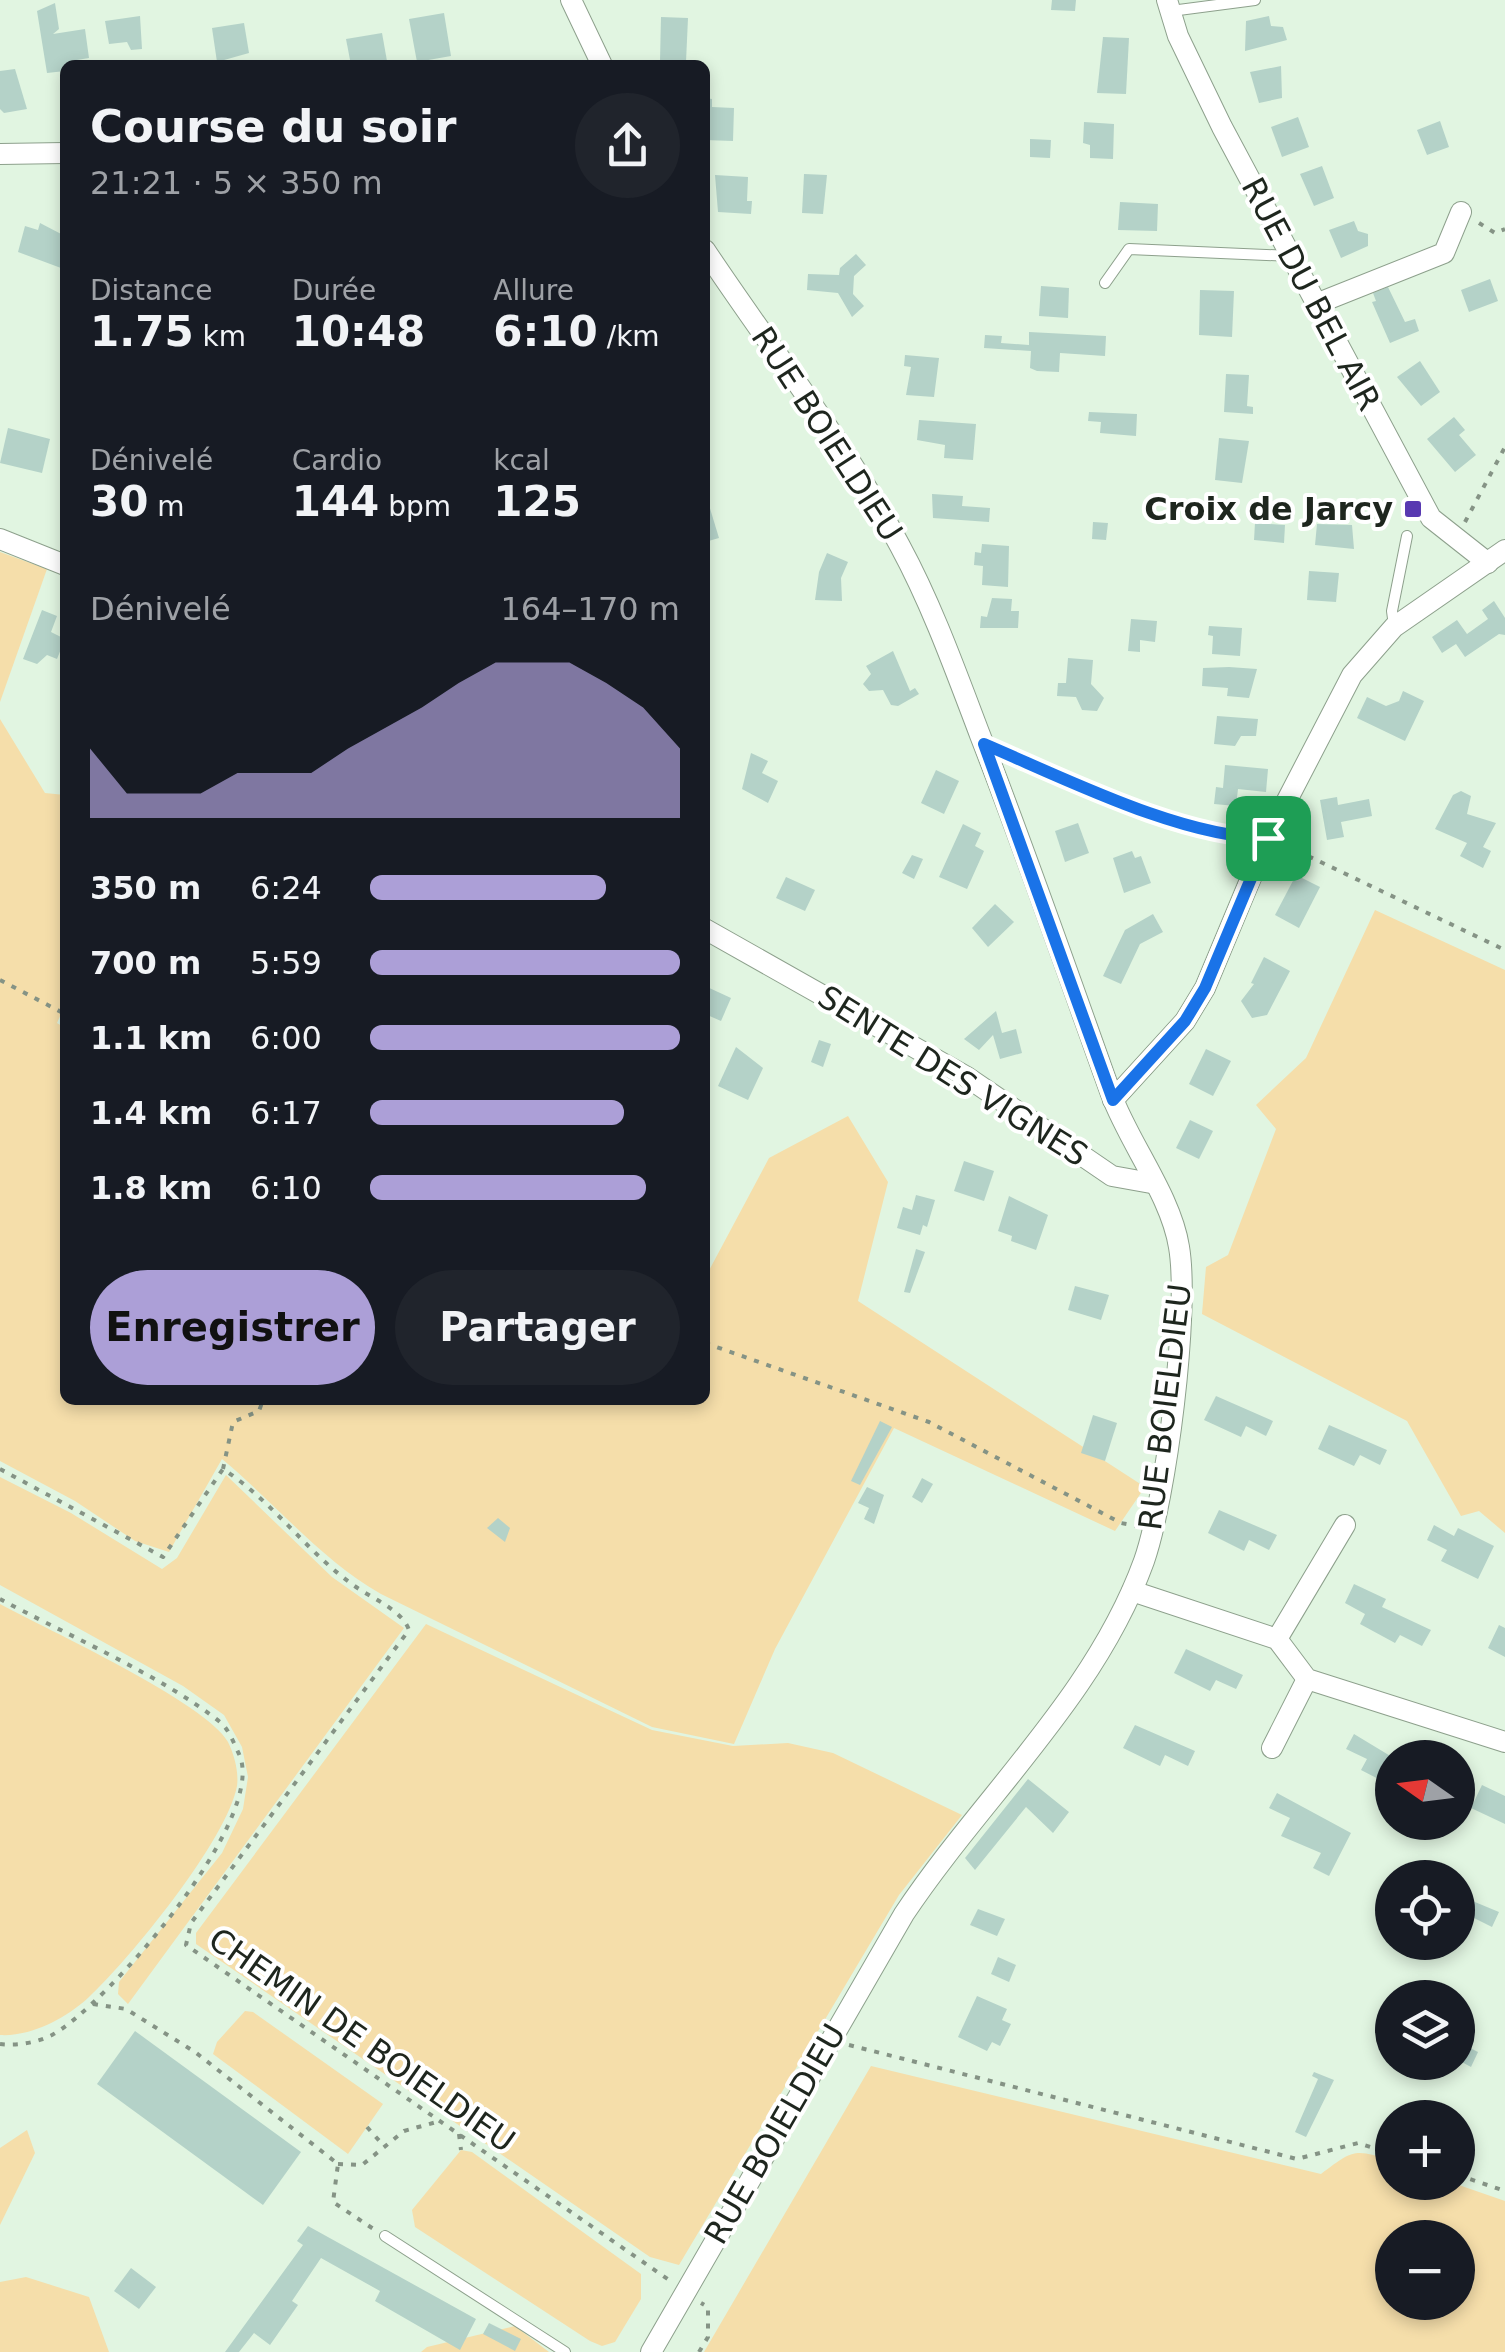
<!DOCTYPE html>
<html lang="fr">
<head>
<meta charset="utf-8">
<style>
  :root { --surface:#171b24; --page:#20242c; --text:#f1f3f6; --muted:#9ea1a6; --accent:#ac9fd7 }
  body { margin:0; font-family:"DejaVu Sans",sans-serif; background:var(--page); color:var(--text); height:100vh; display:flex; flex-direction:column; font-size:38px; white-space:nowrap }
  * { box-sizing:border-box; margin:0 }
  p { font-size:32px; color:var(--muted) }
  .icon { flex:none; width:55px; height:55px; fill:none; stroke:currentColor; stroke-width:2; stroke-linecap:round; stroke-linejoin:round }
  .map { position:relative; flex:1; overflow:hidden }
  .side { position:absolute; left:60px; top:60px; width:650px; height:1345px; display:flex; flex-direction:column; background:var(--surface); border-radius:15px; box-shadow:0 5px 15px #0003 }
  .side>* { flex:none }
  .needle { width:65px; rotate:284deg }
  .fabs { position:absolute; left:1375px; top:1740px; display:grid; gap:20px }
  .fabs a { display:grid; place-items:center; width:100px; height:100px; border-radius:50%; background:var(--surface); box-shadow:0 5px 15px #0003; font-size:50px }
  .pin { position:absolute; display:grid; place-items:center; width:85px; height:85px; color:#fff; margin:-42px; border-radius:20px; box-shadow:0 5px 15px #0006 }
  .round { display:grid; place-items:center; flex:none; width:105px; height:105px; border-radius:52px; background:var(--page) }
  .overview { display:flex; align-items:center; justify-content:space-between; height:170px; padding:0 30px }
  h1 { font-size:45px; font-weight:600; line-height:75px }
  .figures { display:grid; grid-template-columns:repeat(3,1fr); gap:15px; height:170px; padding:10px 30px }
  .figures div { display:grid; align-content:center }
  .figures b { font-size:42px; font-weight:600 }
  .figures small { font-size:28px; font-weight:400 }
  .figures p { font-size:28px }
  .chart { height:280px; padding:20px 30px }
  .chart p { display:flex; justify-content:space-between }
  .chart svg { width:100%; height:180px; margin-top:10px; fill:var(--accent); opacity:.7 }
  .cta { display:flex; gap:20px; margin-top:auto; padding:20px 30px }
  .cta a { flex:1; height:115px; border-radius:60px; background:var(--accent); color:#111; font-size:40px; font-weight:600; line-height:115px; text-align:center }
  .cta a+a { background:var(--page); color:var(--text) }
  ul { padding:0 30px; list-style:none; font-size:32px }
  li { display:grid; grid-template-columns:160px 120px 1fr; align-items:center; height:75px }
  li i { height:25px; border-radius:12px; background:var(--accent) }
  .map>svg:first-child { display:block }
  .green { fill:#f5deaa; fill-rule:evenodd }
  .building { fill:#b4d2c8 }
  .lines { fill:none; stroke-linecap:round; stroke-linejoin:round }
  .lane-casing { stroke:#8da08c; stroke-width:12 }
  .street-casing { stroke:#8da08c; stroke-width:22 }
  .path { stroke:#859385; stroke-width:4; stroke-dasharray:5 8; stroke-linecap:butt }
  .lane { stroke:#fff; stroke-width:10 }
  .street { stroke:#fff; stroke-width:20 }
  .route-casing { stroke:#fff; stroke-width:20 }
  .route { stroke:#1a73e8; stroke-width:12 }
  .poi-dot { fill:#5839b1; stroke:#fff; stroke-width:4 }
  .labels { text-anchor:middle; stroke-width:8; stroke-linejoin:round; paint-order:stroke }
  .street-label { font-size:32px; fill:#1e261e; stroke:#fff }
  .poi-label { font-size:32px; font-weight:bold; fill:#1e261e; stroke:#fff; text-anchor:end }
</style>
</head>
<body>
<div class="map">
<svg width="1505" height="2352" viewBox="0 0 1505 2352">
  <rect width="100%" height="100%" fill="#e1f5e1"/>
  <g class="green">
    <path d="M0 552 47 569 0 702Z"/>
    <path d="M0 719 45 793 65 795V1005L57 1023 65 1028V1400H705V1278L769 1158 848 1116 888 1182 858 1301 1145 1487 1115 1531 894 1428 775 1649 734 1744 652 1727 381 1594C321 1560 275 1503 222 1459L169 1552 135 1541 75 1501 0 1461Z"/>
    <path d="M1375 910 1505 970V1533L1479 1511 1461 1516 1407 1421 1202 1314 1206 1267 1228 1255 1276 1129 1256 1105 1306 1058Z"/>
    <path d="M226 1475 332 1577 404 1628 128 2004 118 1994 119 1982 222 1853 243 1809 248 1777 242 1747 224 1715 183 1686 0 1585V1477L71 1513 162 1569 177 1558Z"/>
    <path d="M0 1604C46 1629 207 1703 228 1742 234 1754 239 1772 237 1786 227 1840 130 1959 89 1997 67 2018 30 2037 0 2035Z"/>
    <path d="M426 1624 652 1730 733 1746 788 1743 833 1753 962 1815 899 1895 679 2265 650 2257 196 1944V1933Z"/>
    <path d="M245 2011 253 2012 383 2104 348 2154 213 2054 217 2042Z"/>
    <path d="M871 2066 1321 2174C1353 2150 1354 2148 1392 2161V2182L1453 2183 1505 2201V2352H704ZM1392 2238H1458V2302H1392Z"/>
    <path d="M27 2130 35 2153 0 2225V2148Z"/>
    <path d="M461 2150 472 2152 641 2274V2299L615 2342 602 2346 590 2341 415 2227 412 2210Z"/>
    <path d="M26 2277 89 2297 109 2352H0V2282Z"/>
    <path d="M515 2326 549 2352H421L427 2347Z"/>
  </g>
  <g class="building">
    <path d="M1052 0H1076L1075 11 1051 10Z"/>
    <path d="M55 3 59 29 53 34 85 29 89 58 77 60 78 65H65V71L47 73 37 11Z"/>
    <path d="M444 13 451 56 417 62 409 19Z"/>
    <path d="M140 16 142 49 131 50 127 42 109 44 105 21Z"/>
    <path d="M1269 16 1271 26 1283 27 1287 40 1245 51 1246 21Z"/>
    <path d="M661 17 688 18 686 62 660 61Z"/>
    <path d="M244 23 249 53 217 62 212 28Z"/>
    <path d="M382 33 387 61 351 65 346 39Z"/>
    <path d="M1103 37 1129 38 1126 94 1097 93Z"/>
    <path d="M1281 66 1282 98 1259 103 1250 72Z"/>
    <path d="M15 69 27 109 4 113 0 109V71Z"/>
    <path d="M705 98 712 99V107L734 108 733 141 705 140Z"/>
    <path d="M1298 117 1309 147 1282 157 1271 127Z"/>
    <path d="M1440 121 1449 147 1427 155 1417 130Z"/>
    <path d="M1084 122 1114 124 1113 159 1090 158V145L1083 143Z"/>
    <path d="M1030 139 1051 140 1050 158 1030 157Z"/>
    <path d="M1322 166 1334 198 1314 206 1300 174Z"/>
    <path d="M804 174 827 175 823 214 802 213Z"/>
    <path d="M715 175 748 177 747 201H752L751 214 718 212Z"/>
    <path d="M1120 202 1158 204 1157 231 1118 230Z"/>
    <path d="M1354 221 1358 231 1368 234V246L1341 258 1329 230Z"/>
    <path d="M40 223 65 236 61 268 18 252 25 226 38 230Z"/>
    <path d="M856 254 866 265 854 276 853 294 864 306 852 317 838 293 807 290 808 274 839 275 840 268Z"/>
    <path d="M1490 279 1498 301 1469 312 1461 290Z"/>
    <path d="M1041 286 1069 288 1068 318 1039 316Z"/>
    <path d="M1388 287 1405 322 1415 319 1419 331 1390 343 1372 302 1376 301 1373 293Z"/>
    <path d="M1200 290 1234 291 1232 337 1199 335Z"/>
    <path d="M1029 332 1106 336 1105 356 1060 353 1059 372 1037 371 1030 368 1031 351 984 348 985 335 1002 336 1001 343 1029 345Z"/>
    <path d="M905 355 939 358 934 397 906 395 911 367 904 366Z"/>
    <path d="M1420 361 1440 392 1421 406 1397 377Z"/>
    <path d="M1226 374 1249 375 1247 406 1253 407V414L1224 412Z"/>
    <path d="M1089 412 1137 414 1136 436 1100 433 1101 422 1088 421Z"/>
    <path d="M1454 417 1465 430 1459 435 1476 455 1455 472 1427 439Z"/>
    <path d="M919 420 976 424 973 460 944 458 945 445 917 440Z"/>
    <path d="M8 428 50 439 42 473 0 463Z"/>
    <path d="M1219 438 1249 441 1242 483 1215 480Z"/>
    <path d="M705 492 719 538 705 542Z"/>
    <path d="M932 494 963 496 962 506 990 508 989 522 933 518Z"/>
    <path d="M1093 522 1108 523 1106 540 1092 539Z"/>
    <path d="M1255 523 1285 525 1284 543 1254 540Z"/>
    <path d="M1317 524 1352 525 1354 549 1315 545Z"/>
    <path d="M982 544 1009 546 1008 587 982 585 983 566 974 565 975 552 981 553Z"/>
    <path d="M827 553 848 562 841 578 842 601 815 600 819 572Z"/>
    <path d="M1309 571 1339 573 1336 602 1307 600Z"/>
    <path d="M992 598 1012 599 1011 611H1019L1018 628H980L981 616 987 617Z"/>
    <path d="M1494 601 1505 618V635L1499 634 1465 657 1456 644 1442 653 1432 637 1457 620 1467 634 1488 619 1482 610Z"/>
    <path d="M42 610 57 616 51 632 65 639 57 659 47 655 37 664 23 659Z"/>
    <path d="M1131 619 1157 621 1155 642 1140 640V652L1128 651Z"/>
    <path d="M1209 626 1242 628 1240 656 1212 654 1213 636 1208 635Z"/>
    <path d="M893 651 910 691 915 688 919 694 898 706 891 705 883 690 869 691 863 684 871 674 866 666Z"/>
    <path d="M1068 658 1093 660 1091 684 1104 698 1097 711 1082 710 1076 697 1057 696 1058 683H1066Z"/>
    <path d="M1229 667 1257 669 1249 698 1227 696 1228 688 1202 686 1203 668Z"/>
    <path d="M1403 691 1424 701 1405 741 1357 718 1367 697 1386 706 1399 701Z"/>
    <path d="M1217 716 1258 719 1256 736H1241L1235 746 1214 744Z"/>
    <path d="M751 753 768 761 762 773 778 781 768 803 742 789Z"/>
    <path d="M1225 765 1268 769 1266 792 1238 789 1236 806 1214 804 1216 787 1223 788Z"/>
    <path d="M936 770 959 781 944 814 921 803Z"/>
    <path d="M1461 791 1471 796 1467 814 1496 823 1483 847 1491 851 1483 868 1460 856 1467 843 1435 829 1453 795Z"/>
    <path d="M1337 797 1338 805 1369 799 1372 816 1341 822 1344 837 1327 840 1320 800Z"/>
    <path d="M1078 823 1089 853 1065 862 1055 831Z"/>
    <path d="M963 824 981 833 975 846 984 851 967 889 939 877Z"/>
    <path d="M1132 851 1135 858 1141 856 1151 883 1124 893 1113 858Z"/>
    <path d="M912 855 923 859 914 879 902 873Z"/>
    <path d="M1296 875 1320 887 1299 928 1275 915Z"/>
    <path d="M786 877 815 890 805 911 776 898Z"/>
    <path d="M995 904 1014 922 988 947 972 928Z"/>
    <path d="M1153 914 1163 932 1140 944 1121 984 1103 976 1125 930Z"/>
    <path d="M1264 957 1290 971 1267 1015 1252 1018 1241 1001 1254 984 1251 983Z"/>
    <path d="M705 986 731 998 721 1021 705 1014Z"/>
    <path d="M996 1011 1002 1033 1016 1029 1022 1053 1000 1059 993 1035 979 1050 964 1039Z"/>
    <path d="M819 1040 831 1044 823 1067 811 1062Z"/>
    <path d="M736 1047 763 1068 748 1100 718 1086Z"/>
    <path d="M1206 1049 1231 1061 1213 1096 1189 1084Z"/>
    <path d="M1190 1120 1213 1131 1199 1159 1176 1148Z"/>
    <path d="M964 1161 994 1171 984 1201 954 1191Z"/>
    <path d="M916 1195 935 1200 927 1227 923 1225 920 1235 897 1228 903 1207 912 1210Z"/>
    <path d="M1009 1196 1048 1215 1036 1250 1011 1241 1012 1236 998 1231Z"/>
    <path d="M916 1249 925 1252 910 1293 904 1292Z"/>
    <path d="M1075 1286 1109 1295 1101 1320 1068 1310Z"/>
    <path d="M1216 1396 1273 1421 1266 1436 1246 1426 1241 1437 1204 1420Z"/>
    <path d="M1093 1415 1117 1423 1105 1461 1081 1453Z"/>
    <path d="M880 1421 892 1427 860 1485 851 1481Z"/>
    <path d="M1329 1425 1387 1450 1380 1465 1360 1455 1354 1466 1318 1449Z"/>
    <path d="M922 1478 933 1484 922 1503 912 1497Z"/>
    <path d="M867 1487 884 1495 874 1524 864 1519 869 1508 858 1503Z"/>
    <path d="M1219 1510 1277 1535 1269 1550 1249 1540 1244 1551 1208 1533Z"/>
    <path d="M498 1518 510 1528 505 1542 487 1528Z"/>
    <path d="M1434 1525 1454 1536 1458 1528 1494 1546 1478 1579 1441 1561 1447 1550 1427 1540Z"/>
    <path d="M1354 1584 1386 1599 1382 1607 1431 1630 1422 1646 1400 1635 1395 1643 1360 1624 1365 1614 1345 1603Z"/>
    <path d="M1499 1625 1505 1628V1657L1488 1648Z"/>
    <path d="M1186 1649 1243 1675 1236 1689 1216 1680 1210 1691 1174 1673Z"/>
    <path d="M1135 1725 1195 1751 1188 1766 1165 1755 1160 1766 1123 1748Z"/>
    <path d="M1354 1734 1392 1757V1786L1361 1770 1367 1759 1346 1749Z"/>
    <path d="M1028 1779 1069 1812 1053 1833 1026 1807 975 1870 965 1858Z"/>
    <path d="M1482 1785 1505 1796V1824L1471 1808Z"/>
    <path d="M1277 1793 1351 1833 1329 1876 1313 1868 1321 1853 1281 1836 1290 1818 1269 1808Z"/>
    <path d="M1458 1895 1499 1912 1492 1927 1472 1917 1467 1928 1458 1924Z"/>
    <path d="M978 1909 1005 1919 997 1936 970 1925Z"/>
    <path d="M998 1957 1016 1965 1009 1982 991 1974Z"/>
    <path d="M977 1996 1007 2009 1002 2020 1011 2024 1000 2046 992 2042 987 2051 958 2037Z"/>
    <path d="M135 2031 301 2152 263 2205 97 2084Z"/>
    <path d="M1458 2042 1478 2052 1471 2067 1458 2060Z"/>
    <path d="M1314 2072 1334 2080 1306 2137 1295 2132 1318 2079 1312 2076Z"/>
    <path d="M308 2226 476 2319 460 2350 375 2301 380 2291 321 2258 292 2301 298 2305 270 2345 254 2333 239 2352H225L303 2245 297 2241Z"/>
    <path d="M131 2268 156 2287 139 2309 114 2291Z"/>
    <path d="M489 2323 521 2339 515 2351 483 2334Z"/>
  </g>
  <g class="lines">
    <g class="lane-casing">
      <g id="lane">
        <path d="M1171 11 1255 0"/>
        <path d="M1105 283 1129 249 1291 256"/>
        <path d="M1394 626 1392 611 1407 536"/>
        <path d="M385 2236 565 2352"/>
      </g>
    </g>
    <g class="street-casing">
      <g id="street">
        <path d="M571 0 602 65"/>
        <path d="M1167 0 1178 36 1222 127 1431 518 1488 563"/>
        <path d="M0 154 65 153"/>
        <path d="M1316 304 1444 253 1461 212"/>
        <path d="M0 539 65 565"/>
        <path d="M705 929 967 1077 1112 1176 1151 1183"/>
        <path d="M1113 1100 1185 1021 1205 988 1268 837 1352 675 1394 627 1505 550"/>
        <path d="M1132 1591 1277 1639 1307 1679 1505 1742"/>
        <path d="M1277 1639 1345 1525"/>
        <path d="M1272 1748 1307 1679"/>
        <path d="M651 2352 904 1914C982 1797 1095 1696 1144 1561 1166 1498 1190 1312 1179 1247 1171 1196 1129 1143 1111 1094 1068 974 1026 853 980 735 956 672 932 605 900 546 845 442 770 348 705 250"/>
      </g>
    </g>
    <g class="path">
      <path d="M1479 223 1495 233 1505 229"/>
      <path d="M1465 522 1505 447"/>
      <path d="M1007 754 1178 820 1247 838"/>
      <path d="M1285 845 1505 950"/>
      <path d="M0 980 65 1014"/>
      <path d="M705 1343 929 1422 1121 1523 1137 1526"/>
      <path d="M0 1469 163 1557 223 1469C274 1502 307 1553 356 1587 373 1599 402 1610 409 1630L191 1923 186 1945 669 2280"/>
      <path d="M223 1469 233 1422 259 1411 263 1400"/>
      <path d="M0 1599C65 1634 164 1677 220 1722 229 1729 234 1744 239 1754 269 1818 106 2006 52 2035 36 2043 17 2046 0 2044"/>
      <path d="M93 2004 126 2009 195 2052 338 2164 333 2202 375 2230"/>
      <path d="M849 2045 1297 2159 1358 2143 1392 2154"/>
      <path d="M367 2127 383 2145"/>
      <path d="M459 2134 461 2150"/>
      <path d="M338 2164 362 2165 404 2131 440 2121"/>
      <path d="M1458 2175 1505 2191"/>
      <path d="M699 2352 708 2337V2307L701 2303"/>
    </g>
    <use href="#lane" class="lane"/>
    <use href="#street" class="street"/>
  </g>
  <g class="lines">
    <g class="route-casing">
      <path id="route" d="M984 744C1064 778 1182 838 1268 838L1205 988 1185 1021 1113 1100Z"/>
    </g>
    <use href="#route" class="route"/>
  </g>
  <rect class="poi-dot" x="1403" y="499" width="20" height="20" rx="5"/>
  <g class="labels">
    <g class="street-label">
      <text transform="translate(1311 294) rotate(62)" y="11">RUE DU BEL AIR</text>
      <text transform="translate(827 434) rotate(57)" y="11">RUE BOIELDIEU</text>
      <text transform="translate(953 1076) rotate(32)" y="11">SENTE DES VIGNES</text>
      <text transform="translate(1165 1407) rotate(-83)" y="11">RUE BOIELDIEU</text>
      <text transform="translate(362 2040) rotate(35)" y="11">CHEMIN DE BOIELDIEU</text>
      <text transform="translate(775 2134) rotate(-60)" y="11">RUE BOIELDIEU</text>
    </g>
    <g class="poi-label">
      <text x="1393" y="520">Croix de Jarcy</text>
    </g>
  </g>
</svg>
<div class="fabs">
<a><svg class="needle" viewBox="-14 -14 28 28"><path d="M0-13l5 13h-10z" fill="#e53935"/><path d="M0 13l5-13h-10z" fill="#9ea1a6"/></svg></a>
<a><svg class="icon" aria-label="locate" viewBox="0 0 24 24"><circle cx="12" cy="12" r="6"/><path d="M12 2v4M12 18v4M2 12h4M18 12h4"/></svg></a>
<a><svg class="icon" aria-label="layers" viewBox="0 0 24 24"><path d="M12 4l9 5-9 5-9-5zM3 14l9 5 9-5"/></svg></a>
<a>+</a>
<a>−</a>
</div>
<div class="pin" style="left:1268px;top:838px;background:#1e9e55"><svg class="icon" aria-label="arrive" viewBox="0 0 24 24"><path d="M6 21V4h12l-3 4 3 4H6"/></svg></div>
<section class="side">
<div class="overview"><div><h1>Course du soir</h1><p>21:21 · 5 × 350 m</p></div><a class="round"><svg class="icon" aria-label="share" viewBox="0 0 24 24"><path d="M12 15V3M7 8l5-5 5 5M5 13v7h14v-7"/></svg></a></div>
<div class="figures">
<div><p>Distance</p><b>1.75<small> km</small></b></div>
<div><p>Durée</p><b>10:48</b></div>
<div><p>Allure</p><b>6:10<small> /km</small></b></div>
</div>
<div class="figures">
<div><p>Dénivelé</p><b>30<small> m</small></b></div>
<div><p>Cardio</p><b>144<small> bpm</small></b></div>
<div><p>kcal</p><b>125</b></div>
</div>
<div class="chart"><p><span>Dénivelé</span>164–170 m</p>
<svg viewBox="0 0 160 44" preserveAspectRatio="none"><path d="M0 44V27L10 38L20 38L30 38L40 33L50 33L60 33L70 27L80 22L90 17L100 11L110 6L120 6L130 6L140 11L150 17L160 27V44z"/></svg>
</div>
<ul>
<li><b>350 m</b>6:24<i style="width:76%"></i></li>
<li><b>700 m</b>5:59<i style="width:100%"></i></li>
<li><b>1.1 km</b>6:00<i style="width:100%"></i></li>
<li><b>1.4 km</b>6:17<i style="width:82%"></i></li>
<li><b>1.8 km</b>6:10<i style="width:89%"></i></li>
</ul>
<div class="cta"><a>Enregistrer</a><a>Partager</a></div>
</section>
</div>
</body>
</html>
